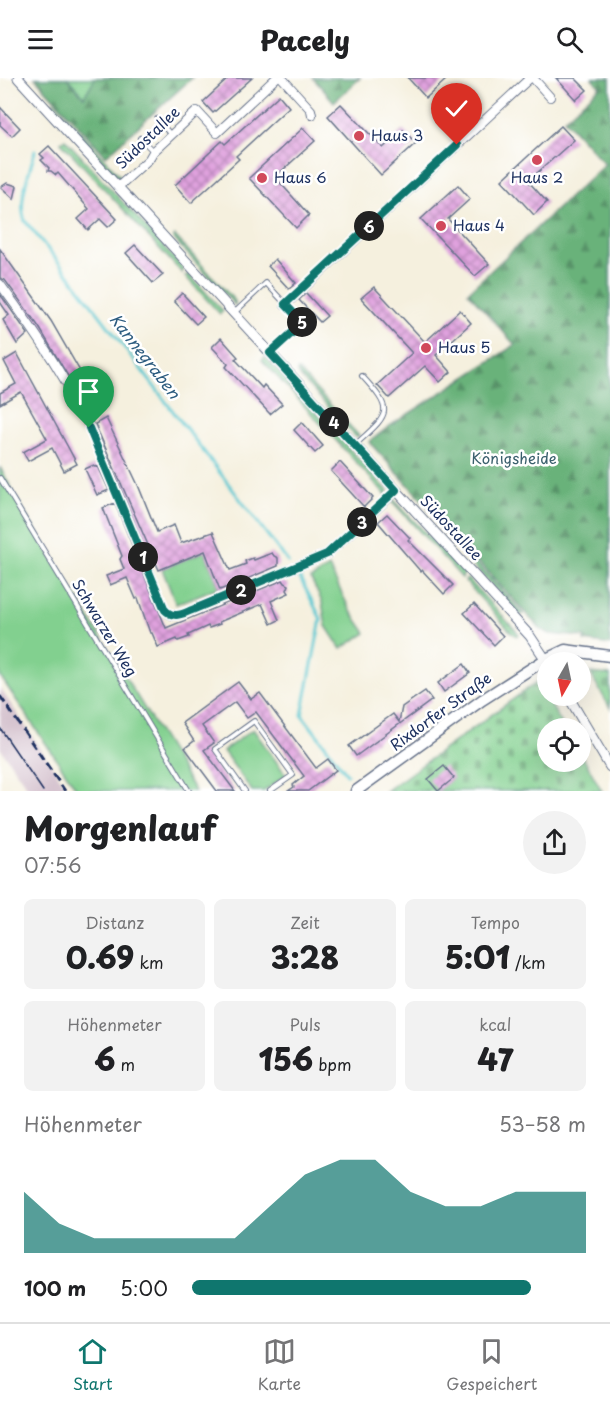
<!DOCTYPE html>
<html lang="de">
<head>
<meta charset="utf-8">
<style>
  :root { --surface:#fff; --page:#f2f2f2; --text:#202124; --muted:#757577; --line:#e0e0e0; --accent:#0f766e }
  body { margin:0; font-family:"Playpen Sans",sans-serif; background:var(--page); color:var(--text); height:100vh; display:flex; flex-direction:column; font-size:22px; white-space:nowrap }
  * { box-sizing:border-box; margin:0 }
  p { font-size:20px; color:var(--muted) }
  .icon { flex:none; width:33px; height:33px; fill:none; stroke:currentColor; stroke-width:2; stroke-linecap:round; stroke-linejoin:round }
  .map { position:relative; height:713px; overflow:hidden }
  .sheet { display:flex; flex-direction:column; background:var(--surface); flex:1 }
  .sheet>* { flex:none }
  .needle { width:39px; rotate:189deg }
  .controls { position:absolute; left:537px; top:574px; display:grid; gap:12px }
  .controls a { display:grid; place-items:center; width:54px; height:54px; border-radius:50%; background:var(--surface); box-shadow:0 6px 24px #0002; font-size:30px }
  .pin { position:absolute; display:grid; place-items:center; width:51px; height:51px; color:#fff; margin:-62px -26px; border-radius:50% 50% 50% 0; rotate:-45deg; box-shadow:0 0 6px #0007 }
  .pin .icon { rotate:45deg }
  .km { position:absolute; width:30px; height:30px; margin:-15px; border-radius:50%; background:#222; color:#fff; font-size:16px; line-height:30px; text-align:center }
  .round { display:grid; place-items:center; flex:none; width:63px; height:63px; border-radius:32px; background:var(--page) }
  .headline { display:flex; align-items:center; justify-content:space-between; height:102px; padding:0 24px }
  h1 { font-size:33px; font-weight:800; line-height:45px }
  .stats { display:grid; grid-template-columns:repeat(3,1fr); gap:9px; height:102px; padding:6px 24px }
  .stats div { display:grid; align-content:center; border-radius:9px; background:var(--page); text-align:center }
  .stats b { font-size:30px; font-weight:800 }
  .stats small { font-size:16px; font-weight:400 }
  .stats p { font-size:16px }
  .chart { height:168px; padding:12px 24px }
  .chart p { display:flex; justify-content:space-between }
  .chart svg { width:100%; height:108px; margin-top:6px; fill:var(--accent); opacity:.7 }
  ul { padding:0 24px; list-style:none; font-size:20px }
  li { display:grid; grid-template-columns:96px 72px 1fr; align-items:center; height:45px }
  li i { height:15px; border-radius:8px; background:var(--accent) }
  header { display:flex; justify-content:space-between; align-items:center; height:78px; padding:0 24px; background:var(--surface); font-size:27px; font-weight:800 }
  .tabs { display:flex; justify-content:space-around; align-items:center; height:84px; border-top:2px solid var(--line); background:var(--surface); font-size:16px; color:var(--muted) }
  .tabs a { display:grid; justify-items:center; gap:3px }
  .tabs .selected { color:var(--accent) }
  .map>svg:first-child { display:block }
  .railway { fill:#d1bdca }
  .green { fill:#82d08f; stroke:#4e8076; stroke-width:1.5 }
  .forest { fill:url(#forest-firs); stroke:#42706c; stroke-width:1.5 }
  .cemetery { fill:url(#cemetery-stones); stroke:#4e8076; stroke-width:1.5 }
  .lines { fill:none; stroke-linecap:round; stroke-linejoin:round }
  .stream { stroke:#5bc8d1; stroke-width:3 }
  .building { fill:url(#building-cross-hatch) }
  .service-casing { stroke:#67738b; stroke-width:6 }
  .minor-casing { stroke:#67738b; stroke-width:10 }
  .tertiary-casing { stroke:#67738b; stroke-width:11 }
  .secondary-casing { stroke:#67738b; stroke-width:13 }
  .service { stroke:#fff; stroke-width:4 }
  .minor { stroke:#fff; stroke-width:8 }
  .tertiary { stroke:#fff; stroke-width:9 }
  .secondary { stroke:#fff; stroke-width:10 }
  .tram { stroke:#1b2f5e; stroke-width:1.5 }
  .rail { stroke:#1b2f5e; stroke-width:3; stroke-dasharray:9 4.5; stroke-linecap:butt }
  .route-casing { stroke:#fff; stroke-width:12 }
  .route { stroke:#0f766e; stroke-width:8 }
  .poi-dot { fill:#d1495b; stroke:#fff; stroke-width:2 }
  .labels { text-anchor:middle; stroke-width:5; stroke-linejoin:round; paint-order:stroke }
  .poi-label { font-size:15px; fill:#1b2f5e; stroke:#fff; text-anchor:start }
  .street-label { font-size:15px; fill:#1b2f5e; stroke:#fff }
  .park-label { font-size:15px; fill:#3a5f6d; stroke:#fff }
  .water-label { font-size:16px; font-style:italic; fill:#2e5d80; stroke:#fff }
</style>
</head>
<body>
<header><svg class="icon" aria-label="menu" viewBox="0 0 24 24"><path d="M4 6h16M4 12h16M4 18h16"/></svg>Pacely<svg class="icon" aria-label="search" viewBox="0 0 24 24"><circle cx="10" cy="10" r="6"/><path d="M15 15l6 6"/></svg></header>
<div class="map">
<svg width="610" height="713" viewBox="0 0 610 713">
  <defs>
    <pattern id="forest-firs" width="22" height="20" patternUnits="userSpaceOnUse" patternTransform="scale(1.5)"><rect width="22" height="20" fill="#69b27a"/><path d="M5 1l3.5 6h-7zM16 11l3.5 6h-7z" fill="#569167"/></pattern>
    <pattern id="cemetery-stones" width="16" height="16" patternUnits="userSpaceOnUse" patternTransform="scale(1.5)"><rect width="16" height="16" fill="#82d08f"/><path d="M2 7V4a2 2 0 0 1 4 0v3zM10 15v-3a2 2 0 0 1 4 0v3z" fill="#6aa978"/></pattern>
    <pattern id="building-cross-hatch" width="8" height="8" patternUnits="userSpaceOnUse" patternTransform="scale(1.5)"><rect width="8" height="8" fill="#e0a2de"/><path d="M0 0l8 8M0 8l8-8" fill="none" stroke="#b584b7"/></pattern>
  </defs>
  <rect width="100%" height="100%" fill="#fff"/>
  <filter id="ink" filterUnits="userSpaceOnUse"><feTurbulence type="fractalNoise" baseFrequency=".0167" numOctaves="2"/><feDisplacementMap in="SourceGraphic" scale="12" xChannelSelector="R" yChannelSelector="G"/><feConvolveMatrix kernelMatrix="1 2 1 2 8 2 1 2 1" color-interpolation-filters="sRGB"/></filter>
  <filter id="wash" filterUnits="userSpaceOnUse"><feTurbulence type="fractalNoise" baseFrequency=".008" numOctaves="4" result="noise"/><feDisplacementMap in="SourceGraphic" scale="24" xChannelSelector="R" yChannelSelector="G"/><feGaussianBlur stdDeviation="1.35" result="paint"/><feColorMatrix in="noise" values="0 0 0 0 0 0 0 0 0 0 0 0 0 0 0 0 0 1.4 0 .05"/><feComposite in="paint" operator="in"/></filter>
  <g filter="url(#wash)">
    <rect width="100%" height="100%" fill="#f5f0de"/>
    <path class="railway" d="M0 610 69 713H30L0 670Z"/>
    <g class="green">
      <path d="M67 0H95L85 19Z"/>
      <path d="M53 24 121 99 118 100 51 27Z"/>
      <path d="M65 61 184 191 182 195 61 64Z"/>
      <path d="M175 158 235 223V227L173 160Z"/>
      <path d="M189 196 223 233 220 236 185 198Z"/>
      <path d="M265 279 388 413 386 417 262 282Z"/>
      <path d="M298 292 359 358 356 359 297 295Z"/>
      <path d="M0 389 23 432 195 713H78L0 598Z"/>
      <path d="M393 421 464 495 462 500 391 422Z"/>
      <path d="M205 473 219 509 176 526 162 491Z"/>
      <path d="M471 479 523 536 519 537 470 484Z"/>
      <path d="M329 489 350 532 366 555 341 571 326 548 322 524 311 501Z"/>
      <path d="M467 501 469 502 519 556 517 558 511 554 465 503Z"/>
      <path d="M253 651 286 697 264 713H252L223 673Z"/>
    </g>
    <g class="forest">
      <path d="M35 0H67L84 19 95 0H192L106 78Z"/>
      <path d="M313 0H360L334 24Z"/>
      <path d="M592 0H610V567L584 563V559L550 556 540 551 369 364 388 349 515 267 468 214 605 86 564 41 600 9Z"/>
    </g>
    <g class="cemetery">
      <path d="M590 595 610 597V630Z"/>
      <path d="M537 604 565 651H548V684H580L581 676 602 713H386Z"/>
    </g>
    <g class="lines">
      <g class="stream">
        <path d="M35 73C30 94 17 123 25 143L73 202 288 484"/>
        <path d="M298 496 321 541 302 637 347 696"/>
      </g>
    </g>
    <g id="blocks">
      <g class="building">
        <path d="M229 0H252L213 35 203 24Z"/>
        <path d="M408 0H448L426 20Z"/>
        <path d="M556 0H575L587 12 576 22Z"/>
        <path d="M279 17 289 29 236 78 239 81 191 125 175 107 222 63 225 66Z"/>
        <path d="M341 26 383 70 403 52 416 65 381 97 328 38Z"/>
        <path d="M0 29 20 50 12 58 0 47Z"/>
        <path d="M561 48 574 62 528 103 547 124 534 137 502 102Z"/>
        <path d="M303 50 315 63 275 99 309 137 296 150 249 100Z"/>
        <path d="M49 68 117 141 108 149 100 141 88 152 78 141 89 131 58 95 56 97 51 93H48L49 90 41 82 44 80 40 76Z"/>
        <path d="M7 105 17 108 14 121 1 109Z"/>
        <path d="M458 107 470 121 448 141 489 186 475 198 421 141Z"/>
        <path d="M135 167 163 197 153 205 126 175Z"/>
        <path d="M0 171 51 243 100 328 89 334 39 249 5 202 0 200Z"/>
        <path d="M275 181 296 205 289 211 268 188Z"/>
        <path d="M374 209 425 264 460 232 471 245 436 277 451 294 440 304 425 288 389 320 377 307 412 275 361 220Z"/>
        <path d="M182 215 204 239 196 246 174 223Z"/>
        <path d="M306 215 327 238 320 244 299 222Z"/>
        <path d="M0 216 28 256 17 266 3 242 9 237 0 224Z"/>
        <path d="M221 260 238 279 235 281 262 310 264 307 282 326 270 336 226 289 228 286 212 269Z"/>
        <path d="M17 275 77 386 64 393 52 370 28 383 23 374 47 361 21 314 0 326V315L16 306 4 283Z"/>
        <path d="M106 340 138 407 157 454 174 447 181 465 213 454 230 492 246 486 245 483 253 480 254 482 272 475 274 478 278 480V488L220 512 205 473 159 492 95 346Z"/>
        <path d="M302 344 323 368 315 375 294 352Z"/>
        <path d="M340 384 373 420 364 429 331 393Z"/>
        <path d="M94 387 95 389 98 388 109 412 97 417 85 391Z"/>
        <path d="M115 425 166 550 283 502 285 505 289 507 287 512 289 515 271 523 279 542 271 546 262 526 219 544 220 546 209 550 208 548 188 557 189 559 178 563 177 561 158 569 152 555H150L138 520 136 521 127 500 110 507 106 498 124 491 120 481 122 478 103 430Z"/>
        <path d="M387 436 410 460 408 462 453 507 444 516 422 492 421 494 378 444Z"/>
        <path d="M474 526 503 558 494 567 464 535Z"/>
        <path d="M464 586 470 595 444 614 438 605Z"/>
        <path d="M238 604 251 621 260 615 316 690 328 681 336 692 308 713H288L294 709 293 707 304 698 256 634 247 640 235 624 202 648 214 665 204 672 235 713H217L185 670 194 663 182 645Z"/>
        <path d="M425 613 432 622 356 678 349 668 393 636 399 644 402 629Z"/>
        <path d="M444 688 454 700 438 713 428 701Z"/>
      </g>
    </g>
  </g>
  <g filter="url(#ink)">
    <use href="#blocks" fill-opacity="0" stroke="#67738b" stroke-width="1.5"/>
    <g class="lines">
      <g class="service-casing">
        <g id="service">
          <path d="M157 41 171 57"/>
          <path d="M140 60 153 73"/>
          <path d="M234 235 266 205 303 245 270 275"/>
          <path d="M355 367C390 335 395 334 362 298"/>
          <path d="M0 400 189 713"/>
          <path d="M245 713 215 671 254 643 293 697 270 713"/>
        </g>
      </g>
      <g class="minor-casing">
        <g id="minor">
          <path d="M282 0 311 32 312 37"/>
          <path d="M533 0 550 19"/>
          <path d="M118 109 149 81 153 74 197 33 217 55 276 0"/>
          <path d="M0 206C37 256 72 308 97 365 115 406 130 447 147 488 152 500 158 524 167 534 174 541 184 535 192 532L327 476 396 413"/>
          <path d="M285 227 530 0"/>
        </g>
      </g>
      <g class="tertiary-casing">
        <g id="tertiary">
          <path d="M18 0 530 558 548 585"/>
          <path d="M568 618 610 689"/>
        </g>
      </g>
      <g class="secondary-casing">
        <path id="secondary" d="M356 713 482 622 546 581 565 572 610 578"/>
      </g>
      <use href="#service" class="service"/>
      <use href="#minor" class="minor"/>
      <use href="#tertiary" class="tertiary"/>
      <use href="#secondary" class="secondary"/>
      <path class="tram" d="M0 650 43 713"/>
      <path class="rail" d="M0 618 65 713"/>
    </g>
  </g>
  <g class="lines" filter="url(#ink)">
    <g class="route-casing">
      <path id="route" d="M89 350 165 532C174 541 182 536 192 532L327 476 396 412 270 275 303 245 285 226 457 67"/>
    </g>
    <use href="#route" class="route"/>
  </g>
  <g class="poi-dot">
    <circle cx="359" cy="58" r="6"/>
    <circle cx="537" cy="82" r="6"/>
    <circle cx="262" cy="100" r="6"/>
    <circle cx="441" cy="148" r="6"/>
    <circle cx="426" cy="270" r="6"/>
  </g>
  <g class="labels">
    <g class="poi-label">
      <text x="371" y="63">Haus 3</text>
      <text x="274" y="105">Haus 6</text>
      <text x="537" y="105" text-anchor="middle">Haus 2</text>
      <text x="453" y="153">Haus 4</text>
      <text x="438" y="275">Haus 5</text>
    </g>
    <g class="street-label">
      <text transform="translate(148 60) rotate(-44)" y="5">Südostallee</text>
      <text transform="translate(451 450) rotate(47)" y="5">Südostallee</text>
      <text transform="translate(104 550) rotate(59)" y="5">Schwarzer Weg</text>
      <text transform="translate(441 634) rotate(-36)" y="5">Rixdorfer Straße</text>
    </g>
    <g class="park-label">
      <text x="514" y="386">Königsheide</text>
    </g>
    <g class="water-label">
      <text transform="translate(145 278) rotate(52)" y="6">Kannegraben</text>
    </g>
  </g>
</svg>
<div class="controls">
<a><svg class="needle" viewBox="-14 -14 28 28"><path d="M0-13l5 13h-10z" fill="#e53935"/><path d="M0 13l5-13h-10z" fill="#757577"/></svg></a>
<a><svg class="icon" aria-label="locate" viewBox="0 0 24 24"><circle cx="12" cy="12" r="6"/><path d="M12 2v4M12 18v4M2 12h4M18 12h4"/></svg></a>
</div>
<div class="pin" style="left:89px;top:350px;background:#1e9e55"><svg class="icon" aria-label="arrive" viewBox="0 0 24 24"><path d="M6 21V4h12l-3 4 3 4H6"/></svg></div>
<div class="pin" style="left:457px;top:67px;background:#d93025"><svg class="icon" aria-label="check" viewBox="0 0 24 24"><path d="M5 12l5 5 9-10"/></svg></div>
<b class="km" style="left:143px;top:479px">1</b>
<b class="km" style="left:241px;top:512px">2</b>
<b class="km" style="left:362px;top:444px">3</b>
<b class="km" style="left:334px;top:344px">4</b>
<b class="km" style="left:302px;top:244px">5</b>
<b class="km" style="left:369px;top:148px">6</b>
</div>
<section class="sheet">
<div class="headline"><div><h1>Morgenlauf</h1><p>07:56</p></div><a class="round"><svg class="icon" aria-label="share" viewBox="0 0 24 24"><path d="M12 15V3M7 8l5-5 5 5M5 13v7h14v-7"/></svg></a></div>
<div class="stats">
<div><p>Distanz</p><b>0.69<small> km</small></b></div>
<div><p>Zeit</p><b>3:28</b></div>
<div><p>Tempo</p><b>5:01<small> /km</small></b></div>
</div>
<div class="stats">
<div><p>Höhenmeter</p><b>6<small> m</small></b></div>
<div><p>Puls</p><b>156<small> bpm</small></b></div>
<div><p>kcal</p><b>47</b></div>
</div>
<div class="chart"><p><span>Höhenmeter</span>53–58 m</p>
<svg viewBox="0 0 160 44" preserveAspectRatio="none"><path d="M0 44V19L10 32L20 38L30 38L40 38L50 38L60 38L70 25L80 12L90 6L100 6L110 19L120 25L130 25L140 19L150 19L160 19V44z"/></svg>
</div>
<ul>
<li><b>100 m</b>5:00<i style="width:86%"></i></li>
</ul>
</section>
<nav class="tabs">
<a class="selected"><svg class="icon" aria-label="home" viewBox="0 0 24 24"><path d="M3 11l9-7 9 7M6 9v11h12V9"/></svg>Start</a>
<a><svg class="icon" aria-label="map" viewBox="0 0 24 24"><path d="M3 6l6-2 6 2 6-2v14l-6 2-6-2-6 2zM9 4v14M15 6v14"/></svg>Karte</a>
<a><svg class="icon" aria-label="saved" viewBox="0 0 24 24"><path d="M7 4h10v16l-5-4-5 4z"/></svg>Gespeichert</a>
</nav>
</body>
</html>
